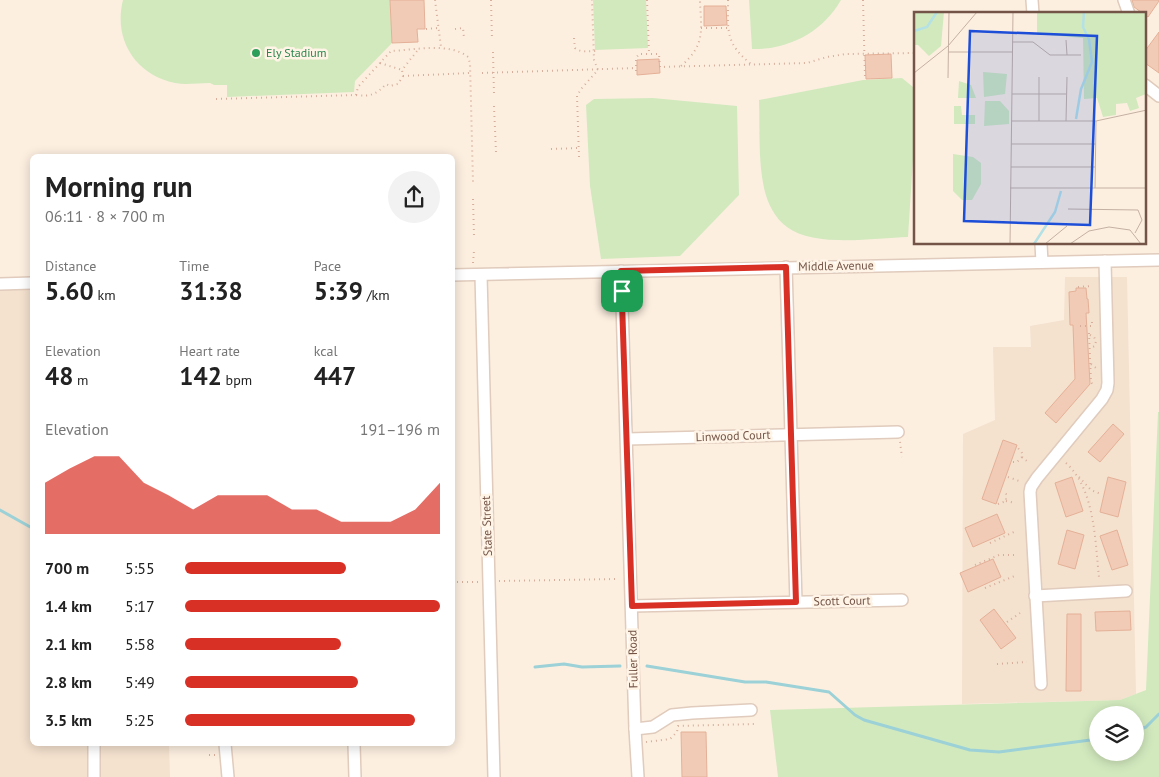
<!DOCTYPE html>
<html lang="en">
<head>
<meta charset="utf-8">
<style>
  :root { --surface:#fff; --page:#f2f2f2; --text:#222; --muted:#767676; --accent:#d93025 }
  body { margin:0; font-family:"PT Sans",sans-serif; background:var(--page); color:var(--text); height:100vh; display:flex; flex-direction:column; font-size:19px; white-space:nowrap }
  * { box-sizing:border-box; margin:0 }
  p { font-size:16px; color:var(--muted) }
  .icon { flex:none; width:28px; height:28px; fill:none; stroke:currentColor; stroke-width:2; stroke-linecap:round; stroke-linejoin:round }
  .map { position:relative; flex:1; overflow:hidden }
  .sheet { position:absolute; left:30px; top:154px; width:425px; height:592px; display:flex; flex-direction:column; background:var(--surface); border-radius:8px; box-shadow:0 2px 12px #0003 }
  .sheet>* { flex:none }
  .tools { position:absolute; left:1089px; top:706px; display:grid; gap:10px }
  .tools a { display:grid; place-items:center; width:55px; height:55px; border-radius:50%; background:var(--surface); box-shadow:0 2px 12px #0003; font-size:25px }
  .pin { position:absolute; display:grid; place-items:center; width:42px; height:42px; color:#fff; margin:-21px; border-radius:10px; box-shadow:0 2px 8px #0006 }
  .round { display:grid; place-items:center; flex:none; width:52px; height:52px; border-radius:26px; background:var(--page) }
  .summary { display:flex; align-items:center; justify-content:space-between; height:85px; padding:0 15px }
  h1 { font-size:28px; font-weight:700; line-height:38px }
  .stats { display:grid; grid-template-columns:repeat(3,1fr); gap:8px; height:85px; padding:5px 15px }
  .stats div { display:grid; align-content:center }
  .stats b { font-size:25px; font-weight:700 }
  .stats small { font-size:14px; font-weight:400 }
  .stats p { font-size:14px }
  .chart { height:140px; padding:10px 15px }
  .chart p { display:flex; justify-content:space-between }
  .chart svg { width:100%; height:90px; margin-top:5px; fill:var(--accent); opacity:.7 }
  ul { padding:0 15px; list-style:none; font-size:16px }
  li { display:grid; grid-template-columns:80px 60px 1fr; align-items:center; height:38px }
  li i { height:12px; border-radius:6px; background:var(--accent) }
  .map>svg:first-child { display:block }
  .residential { fill:#f4e1ce }
  .green { fill:#d2e9be; fill-rule:evenodd }
  .lines { fill:none; stroke-linecap:round; stroke-linejoin:round }
  .stream { stroke:#9bd1d7; stroke-width:3 }
  .building { fill:#f2cbb7; stroke:#e4b097 }
  .minor-casing { stroke:#e0cbbc; stroke-width:14 }
  .path { stroke:#d6ae9b; stroke-width:2; stroke-dasharray:1 4; stroke-linecap:butt }
  .minor { stroke:#fff; stroke-width:11 }
  .route-casing { stroke:#fff; stroke-width:10 }
  .route { stroke:#d93025; stroke-width:6 }
  .leisure-dot { fill:#2e9e5b; stroke:#fff4e6; stroke-width:2 }
  .labels { text-anchor:middle; stroke-width:5; stroke-linejoin:round; paint-order:stroke }
  .leisure-label { font-size:12px; fill:#27864d; stroke:#fff4e6; text-anchor:start }
  .street-label { font-size:12px; fill:#735447; stroke:#fff4e6 }
  .inset-river { fill:none; stroke:#b4e1e5; stroke-width:2.5 }
  .inset-road { fill:none; stroke:#c5b1a3; stroke-width:1 }
  .view { fill:#1d4ed8; fill-opacity:0.15; stroke:#1d4ed8; stroke-width:2.5 }
  .inset-edge { fill:none; stroke:#735447; stroke-width:2.5 }
</style>
</head>
<body>
<div class="map">
<svg width="1159" height="777" viewBox="0 0 1159 777">
  <rect width="100%" height="100%" fill="#fcefe0"/>
  <g class="residential">
    <path d="M1065 277H1127L1136 694 1120 700 962 704 963 434 995 420 993 347H1031L1030 326 1064 320Z"/>
    <path d="M32 283V744H169L170 777H0V284Z"/>
  </g>
  <g class="green">
    <path d="M123 0H390L392 43 355 81 354 92 227 97V85H214L210 83C198 83 186 85 175 83 135 75 113 39 123 0Z"/>
    <path d="M593 0H646L648 48 595 50Z"/>
    <path d="M749 0H841C823 32 788 50 752 49Z"/>
    <path d="M902 78 913 87 915 127 908 237C875 238 814 248 787 227 775 219 767 202 764 188 758 160 760 128 759 100L863 80Z"/>
    <path d="M653 98 737 106 739 195 680 256 601 259 590 186 586 105 594 99Z"/>
    <path d="M1158 412H1159V777H778L770 710 1120 700 1146 690ZM1098 715H1135V752H1098Z"/>
  </g>
  <g class="lines">
    <g class="stream">
      <path d="M0 510 32 528"/>
      <path d="M647 666 745 682H766L829 692 855 715 864 720 970 750 999 752 1098 739"/>
      <path d="M535 667 564 664 582 667 620 666"/>
      <path d="M1135 731 1146 727 1159 714"/>
    </g>
  </g>
  <g class="building">
    <path d="M390 0H424L425 29H417L418 42 392 43Z"/>
    <path d="M1132 0H1159V1L1148 17 1134 7Z"/>
    <path d="M704 6H726L727 25 704 26Z"/>
    <path d="M1159 32V73L1145 63V51Z"/>
    <path d="M891 54 892 78 866 79 865 55Z"/>
    <path d="M659 59 660 73 637 75V60Z"/>
    <path d="M1076 288H1086L1087 299H1088L1089 313H1086L1090 384 1056 423 1045 413 1075 379 1073 325H1070L1069 292 1076 291Z"/>
    <path d="M1113 424 1124 434 1100 462 1088 452Z"/>
    <path d="M1003 440 1017 445 996 504 982 499Z"/>
    <path d="M1072 477 1083 511 1066 517 1055 483Z"/>
    <path d="M1108 477 1126 482 1118 517 1100 512Z"/>
    <path d="M997 514 1005 533 973 547 965 528Z"/>
    <path d="M1067 530 1084 535 1075 569 1058 564Z"/>
    <path d="M1117 530 1128 565 1112 570 1100 536Z"/>
    <path d="M993 559 1001 577 968 592 960 573Z"/>
    <path d="M994 609 1016 638 1001 649 980 620Z"/>
    <path d="M1130 611 1131 630 1096 631 1095 612Z"/>
    <path d="M1067 614H1081V691H1066Z"/>
    <path d="M681 732H706L707 777H682Z"/>
  </g>
  <g class="lines">
    <g class="minor-casing">
      <g id="minor">
        <path d="M1032 0 1033 14"/>
        <path d="M1124 0 1129 14"/>
        <path d="M1145 85 1159 96"/>
        <path d="M1041 244 1042 262"/>
        <path d="M786 267 796 602"/>
        <path d="M621 271 635 729 638 777"/>
        <path d="M452 275 1159 260"/>
        <path d="M481 275 494 777"/>
        <path d="M0 284 32 283"/>
        <path d="M627 439 898 432"/>
        <path d="M1035 596 1126 591"/>
        <path d="M632 606 902 600"/>
        <path d="M1041 684 1030 492 1031 487 1037 478 1102 399 1107 390 1108 383 1105 261"/>
        <path d="M635 729 653 727 672 715 692 713 751 710"/>
        <path d="M94 744V777"/>
        <path d="M225 744 228 777"/>
        <path d="M354 744 355 777"/>
      </g>
    </g>
    <g class="path">
      <path d="M435 0 441 47"/>
      <path d="M491 0 492 40"/>
      <path d="M647 0 649 53"/>
      <path d="M728 0C728 31 725 43 751 64"/>
      <path d="M863 0 865 78"/>
      <path d="M701 28H728"/>
      <path d="M426 29 438 28"/>
      <path d="M455 29 463 28 464 38"/>
      <path d="M574 38 575 48C581 53 589 51 597 51"/>
      <path d="M493 52 494 94"/>
      <path d="M380 63 402 70"/>
      <path d="M681 66C706 44 701 31 700 0"/>
      <path d="M636 71V58L639 54H659L660 67 807 63 827 57 846 54 915 53"/>
      <path d="M482 73 636 68"/>
      <path d="M403 76 470 73"/>
      <path d="M356 95C370 97 377 94 386 84L390 86 398 84 403 76 402 70 417 51"/>
      <path d="M216 99 356 95 358 87 391 51C414 50 450 42 468 57L470 63 473 183"/>
      <path d="M494 106 496 152"/>
      <path d="M551 149 578 148"/>
      <path d="M579 157 577 96 581 89 598 70 594 60 592 0"/>
      <path d="M473 199 474 236"/>
      <path d="M473 263 474 251"/>
      <path d="M1078 287 1091 286"/>
      <path d="M1080 326H1092V319"/>
      <path d="M1089 333 1091 382 1094 386"/>
      <path d="M1090 335 1094 337 1096 341 1095 346 1090 348"/>
      <path d="M1091 364 1096 368 1097 371"/>
      <path d="M900 442 902 457"/>
      <path d="M1022 457 1028 462"/>
      <path d="M1013 462H1017L1022 457V453L1018 448"/>
      <path d="M1066 463C1095 489 1095 541 1099 577"/>
      <path d="M1008 477 1022 482"/>
      <path d="M1079 477 1091 490 1101 494"/>
      <path d="M1006 501 1015 503"/>
      <path d="M998 504 1006 501V494L1003 491"/>
      <path d="M990 543 1016 531"/>
      <path d="M975 565 999 555H1017"/>
      <path d="M499 581 617 579"/>
      <path d="M452 582H480"/>
      <path d="M985 588 1017 575"/>
      <path d="M1007 622 1020 613"/>
      <path d="M997 664 1027 662"/>
      <path d="M646 742 670 739 677 732 678 726 755 724"/>
      <path d="M209 755H217"/>
    </g>
    <use href="#minor" class="minor"/>
  </g>
  <g class="lines">
    <g class="route-casing">
      <path id="route" d="M786 267 796 602 632 606 621 271Z"/>
    </g>
    <use href="#route" class="route"/>
  </g>
  <circle class="leisure-dot" cx="256" cy="53" r="5"/>
  <g class="labels">
    <g class="leisure-label">
      <text x="266" y="57">Ely Stadium</text>
    </g>
    <g class="street-label">
      <text transform="translate(836 266) rotate(-1)" y="4">Middle Avenue</text>
      <text transform="translate(733 436) rotate(-2)" y="4">Linwood Court</text>
      <text transform="translate(487 526) rotate(-92)" y="4">State Street</text>
      <text transform="translate(842 601) rotate(-1)" y="4">Scott Court</text>
      <text transform="translate(633 659) rotate(-91)" y="4">Fuller Road</text>
    </g>
  </g>
  <g transform="translate(914 12)">
    <rect width="232" height="232" fill="#fcefe0"/>
    <path d="M0 0H30L27 34 15 44 4 33H0ZM123 0H232V82L222 86 225 96 216 99 213 91 202 92V103L189 105 183 86 170 87 169 26 123 22ZM69 60 93 62 91 82 70 85ZM45 69 57 73 62 86H44ZM71 89H86L95 99V112L70 114ZM40 94H47L48 103H61V112H40ZM39 142 59 145 67 151V172L58 188H48L39 179Z" fill="#d2e9be"/>
    <path class="inset-river" d="M0 19 13 15 23 0M162 107 167 77 178 50 175 27 169 15 170 0M120 232 141 200 147 179"/>
    <path class="inset-road" d="M152 28 153 43M98 30H119L136 43H167M34 40H98M0 61 34 34 63 0M34 66 35 0M98 82H152M97 109H182L233 98M125 109V65M152 109 153 65M97 132H182M97 155H181M96 176H233M181 176 182 109M154 197 224 198 228 208 221 221M96 232 99 0M131 232 153 214M156 232 175 219 195 215 216 218 227 232M189 232H207"/>
    <path class="view" d="M56 19 183 24 176 213 50 209Z"/>
    <rect width="232" height="232" class="inset-edge"/>
  </g>
</svg>
<div class="tools">
<a><svg class="icon" aria-label="layers" viewBox="0 0 24 24"><path d="M12 4l9 5-9 5-9-5zM3 14l9 5 9-5"/></svg></a>
</div>
<div class="pin" style="left:622px;top:291px;background:#1e9e55"><svg class="icon" aria-label="arrive" viewBox="0 0 24 24"><path d="M6 21V4h12l-3 4 3 4H6"/></svg></div>
<section class="sheet">
<div class="summary"><div><h1>Morning run</h1><p>06:11 · 8 × 700 m</p></div><a class="round"><svg class="icon" aria-label="share" viewBox="0 0 24 24"><path d="M12 15V3M7 8l5-5 5 5M5 13v7h14v-7"/></svg></a></div>
<div class="stats">
<div><p>Distance</p><b>5.60<small> km</small></b></div>
<div><p>Time</p><b>31:38</b></div>
<div><p>Pace</p><b>5:39<small> /km</small></b></div>
</div>
<div class="stats">
<div><p>Elevation</p><b>48<small> m</small></b></div>
<div><p>Heart rate</p><b>142<small> bpm</small></b></div>
<div><p>kcal</p><b>447</b></div>
</div>
<div class="chart"><p><span>Elevation</span>191–196 m</p>
<svg viewBox="0 0 160 44" preserveAspectRatio="none"><path d="M0 44V19L10 12L20 6L30 6L40 19L50 25L60 32L70 25L80 25L90 25L100 32L110 32L120 38L130 38L140 38L150 32L160 19V44z"/></svg>
</div>
<ul>
<li><b>700 m</b>5:55<i style="width:63%"></i></li>
<li><b>1.4 km</b>5:17<i style="width:100%"></i></li>
<li><b>2.1 km</b>5:58<i style="width:61%"></i></li>
<li><b>2.8 km</b>5:49<i style="width:68%"></i></li>
<li><b>3.5 km</b>5:25<i style="width:90%"></i></li>
</ul>
</section>
</div>
</body>
</html>
